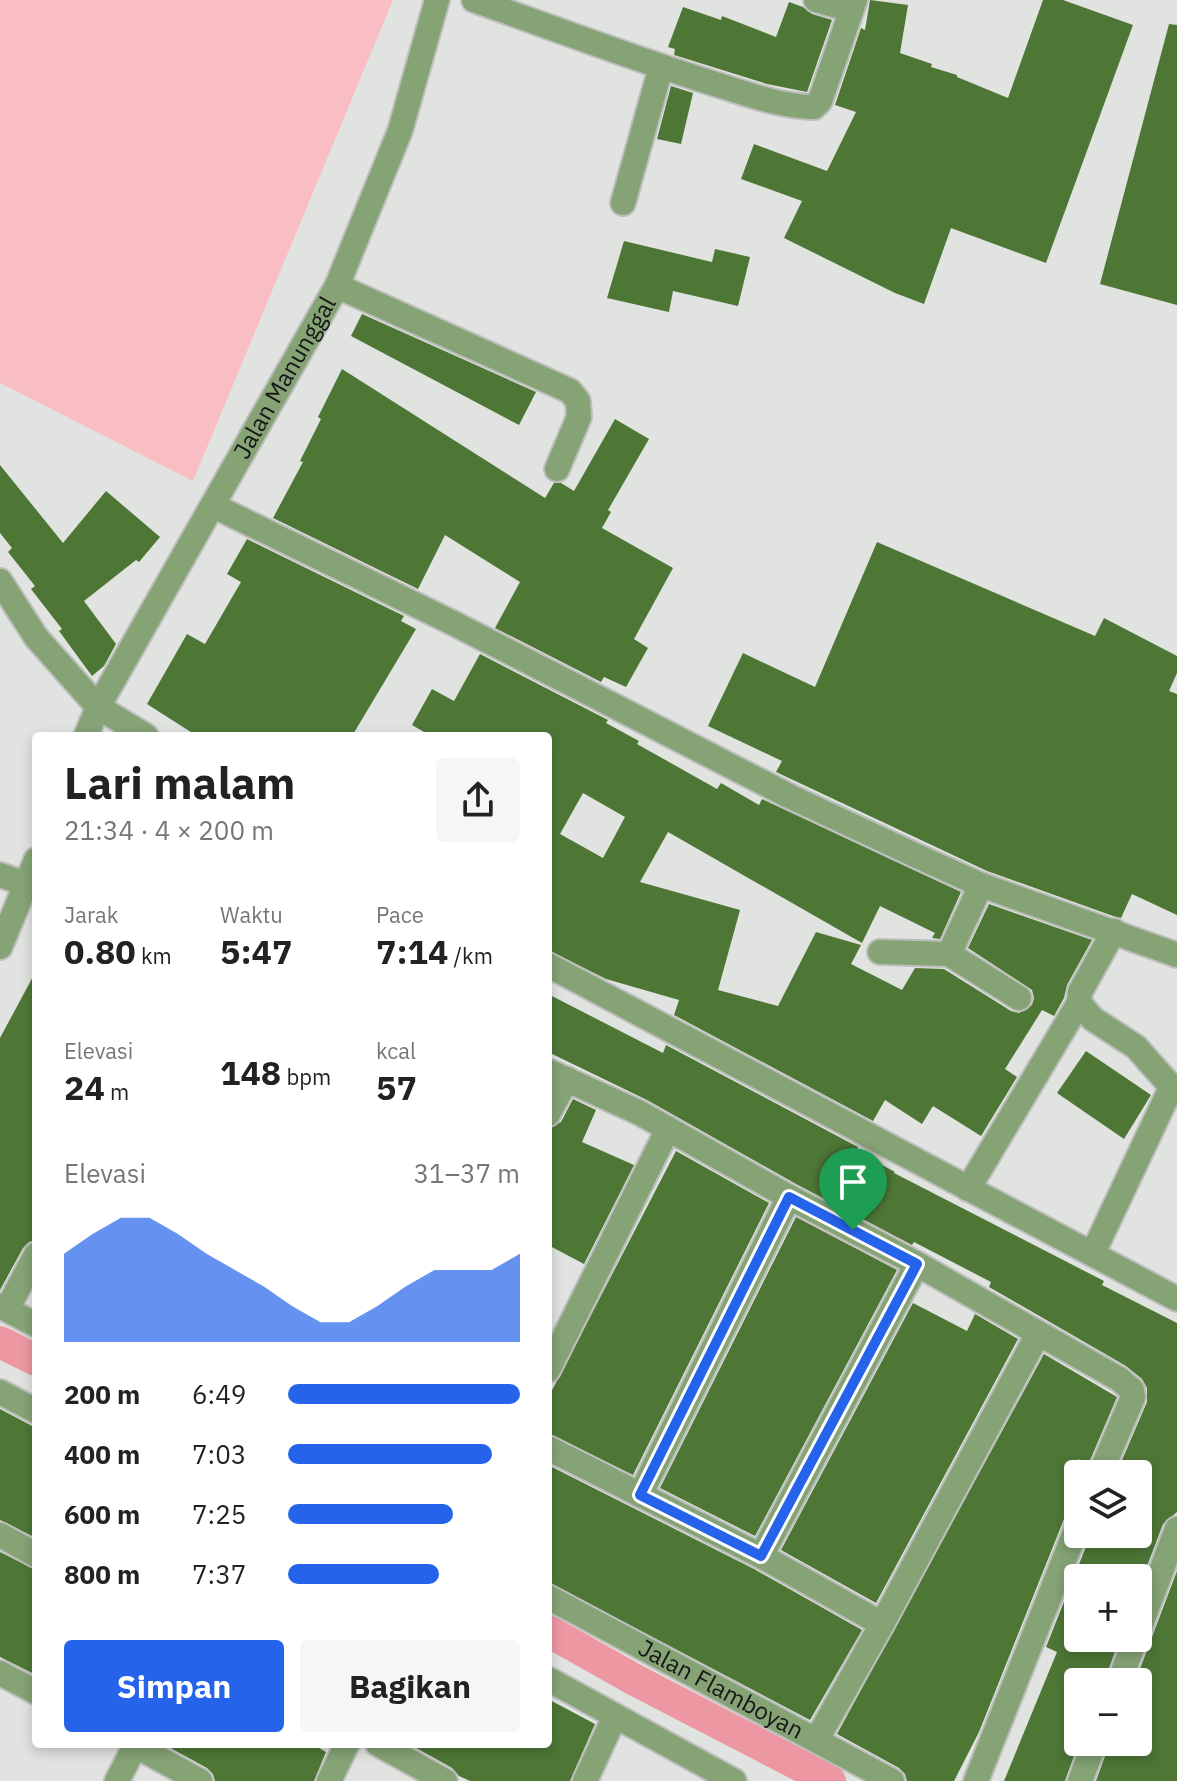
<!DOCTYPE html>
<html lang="id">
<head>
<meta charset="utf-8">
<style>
  :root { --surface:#fff; --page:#f6f6f6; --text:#222; --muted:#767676; --accent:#2563eb }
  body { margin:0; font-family:"IBM Plex Sans",sans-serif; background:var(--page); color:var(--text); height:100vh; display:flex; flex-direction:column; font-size:30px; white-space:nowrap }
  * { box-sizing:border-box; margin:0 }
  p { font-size:26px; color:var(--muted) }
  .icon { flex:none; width:44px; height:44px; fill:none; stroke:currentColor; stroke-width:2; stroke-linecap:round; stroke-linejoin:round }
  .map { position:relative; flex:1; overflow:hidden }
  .details { position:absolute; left:32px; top:732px; width:520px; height:1016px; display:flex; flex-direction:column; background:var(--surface); border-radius:8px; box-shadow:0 4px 12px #0003 }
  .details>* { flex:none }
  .controls { position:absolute; left:1064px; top:1460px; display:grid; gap:16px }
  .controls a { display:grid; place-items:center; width:88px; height:88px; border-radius:8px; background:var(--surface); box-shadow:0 4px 12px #0003; font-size:40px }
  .pin { position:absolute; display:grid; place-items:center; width:68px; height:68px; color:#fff; margin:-82px -34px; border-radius:50% 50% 50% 0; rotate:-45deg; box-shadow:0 0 8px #0007 }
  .pin .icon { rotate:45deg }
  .round { display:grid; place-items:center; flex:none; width:84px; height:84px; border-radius:8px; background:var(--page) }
  .headline { display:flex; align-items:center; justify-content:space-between; height:136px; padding:0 32px }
  h1 { font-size:44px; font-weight:800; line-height:60px }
  .figures { display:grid; grid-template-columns:repeat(3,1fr); gap:12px; height:136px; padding:8px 32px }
  .figures div { display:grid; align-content:center }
  .figures b { font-size:34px; font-weight:800 }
  .figures small { font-size:22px; font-weight:400 }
  .figures p { font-size:22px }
  .chart { height:224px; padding:16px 32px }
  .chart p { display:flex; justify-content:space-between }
  .chart svg { width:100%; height:144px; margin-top:8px; fill:var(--accent); opacity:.7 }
  .cta { display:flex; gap:16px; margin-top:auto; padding:16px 32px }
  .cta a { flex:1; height:92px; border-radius:8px; background:var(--accent); color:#fff; font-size:32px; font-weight:800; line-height:92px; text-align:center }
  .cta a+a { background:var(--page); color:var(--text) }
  ul { padding:0 32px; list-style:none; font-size:26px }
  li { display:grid; grid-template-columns:128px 96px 1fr; align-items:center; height:60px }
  li i { height:20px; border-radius:10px; background:var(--accent) }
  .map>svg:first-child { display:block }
  .green { fill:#f8bec4 }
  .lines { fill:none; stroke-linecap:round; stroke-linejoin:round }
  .canal { stroke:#ec97a2; stroke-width:32 }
  .building { fill:#4e7736; fill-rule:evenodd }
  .minor-casing { stroke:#bcbebc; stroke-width:28 }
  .minor { stroke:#85a375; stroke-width:24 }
  .route-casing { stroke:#fff; stroke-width:16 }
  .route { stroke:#2563eb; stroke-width:10 }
  .labels { text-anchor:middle; stroke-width:8; stroke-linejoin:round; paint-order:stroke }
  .street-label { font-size:24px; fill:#161716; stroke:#eef0ed }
</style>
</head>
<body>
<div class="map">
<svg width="1177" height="1781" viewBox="0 0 1177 1781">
  <rect width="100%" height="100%" fill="#e1e3e0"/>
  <path class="green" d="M0 0H393L193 481 0 383Z"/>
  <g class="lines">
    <g class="canal">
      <path d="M0 1342 36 1360"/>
      <path d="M548 1631 635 1680 830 1781"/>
    </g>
  </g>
  <g class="building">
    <path d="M870 0 908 5 900 53 932 64 931 67 957 75V77L1008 98 1043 0H1063L1133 25 1046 263 951 228 924 304 895 293 784 238 802 201 741 179 754 144 827 171 856 112 835 105 861 28 865 30Z"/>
    <path d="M789 2 803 7 812 14 832 20 807 92 767 84 687 59 674 55 675 49 668 47 683 7 721 20 722 16 776 37Z"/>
    <path d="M1169 24 1177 25V305L1100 284Z"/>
    <path d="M671 86 693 93 681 144 657 139Z"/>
    <path d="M624 241 712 262 715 249 750 257 738 306 673 291 669 312 607 298Z"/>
    <path d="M362 314 536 392 519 425 351 336Z"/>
    <path d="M342 369 545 498 554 483H561L574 491 615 419 649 439 608 510 611 512 602 528 673 568 634 639 648 648 626 687 604 677 601 682 495 628 520 582 445 535 418 589 273 518 303 462 300 461 321 419 318 417Z"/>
    <path d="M0 465 63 543 106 491 160 537 139 562 136 560 84 601 116 644 104 666 92 676 59 631 62 629 31 589 35 586 8 552 12 548 0 533Z"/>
    <path d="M247 539 404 616 401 621 416 629 352 736H197L147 704 187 634 205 644 241 582 227 574Z"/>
    <path d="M877 542 1095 636 1104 618 1177 656V673L1169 691 1177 694V915L1132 894 1121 918 1113 916 987 871 776 772 782 761 708 726 743 653 815 687Z"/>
    <path d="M480 654 608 720 606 723 639 741 637 744 717 789 721 783 759 805 762 799 961 892 940 939 932 938 935 933 880 906 862 943 668 832 640 882 740 910 718 990 778 1006 816 932 861 945 851 964 902 990 915 968 944 969 1011 1011 1019 1013 1032 1005 1034 998 1032 990 968 948 989 904 1092 940 1067 985 1064 998 1054 1016 1042 1010 1005 1069 1017 1077 981 1136 933 1106 922 1124 885 1100 873 1121 674 1015 679 1000 606 979 548 950V736H431L412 725 432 689 454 701ZM583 793 625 817 603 858 560 834Z"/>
    <path d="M36 971V1240L29 1242 23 1248 0 1290V1038Z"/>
    <path d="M548 994 663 1053 666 1045 858 1147 856 1151 895 1172 894 1173 1104 1281 1102 1285 1177 1323V1512L1163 1524 1138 1590V1578H1078V1638H1120L1104 1682H1078L1079 1742 1065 1781H1004L1057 1652 1046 1647 1091 1534H1138V1474H1116L1147 1402V1388L1142 1379 1126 1366 989 1287 991 1282 914 1242 912 1245 796 1184 647 1100 548 1052Z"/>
    <path d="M1086 1051 1151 1095 1124 1139 1057 1093Z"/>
    <path d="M573 1099 596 1110 582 1142 634 1165 584 1264 548 1245V1129L561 1122Z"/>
    <path d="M676 1151 769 1203 633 1475 548 1433V1398Z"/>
    <path d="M796 1217 897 1270 755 1536 660 1488Z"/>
    <path d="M913 1303 967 1331 975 1314 1018 1339 876 1603 781 1550Z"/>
    <path d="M1044 1354 1117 1397 1088 1465 1078 1459V1510L1069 1513 1064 1519 979 1732 954 1781H907L905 1774 899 1768 837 1734Z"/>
    <path d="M0 1409 36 1428V1538L0 1520Z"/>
    <path d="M548 1465 754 1569 862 1630 810 1720 548 1582Z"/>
    <path d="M0 1552 36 1570V1675L0 1657Z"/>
    <path d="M1177 1571V1781H1096L1110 1742H1138V1682H1135Z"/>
    <path d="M548 1699 595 1724 570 1781H470L459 1776 452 1768 409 1744H548Z"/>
    <path d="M163 1744H312L326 1752 314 1781H215L213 1774 207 1768Z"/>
  </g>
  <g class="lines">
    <g class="minor-casing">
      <g id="minor">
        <path d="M474 0C553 28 632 58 712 83 744 93 781 107 814 107L820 101 855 0"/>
        <path d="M816 0 851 10"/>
        <path d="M623 203 661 67"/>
        <path d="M337 286 570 391 578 401 579 417 557 469"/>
        <path d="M214 506 455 624 789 796 919 857 981 885 1177 955"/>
        <path d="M0 581 36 637 98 707 146 736"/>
        <path id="s1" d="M86 736 98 707 337 286 400 131 437 0"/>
        <path d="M0 875 26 884"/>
        <path d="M1114 931 1080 992 1079 1003 1093 1019 1136 1047 1177 1093"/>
        <path d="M0 947 36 860"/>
        <path d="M880 952 949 954 1019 998"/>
        <path d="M949 954 981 885"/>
        <path d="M548 965 1177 1299"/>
        <path d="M548 1071 640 1113 789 1197 917 1264 1119 1379 1132 1390 1133 1397 1100 1474"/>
        <path d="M548 1114 567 1079"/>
        <path d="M968 1189 1079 1003"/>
        <path d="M1093 1253 1171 1088"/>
        <path d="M0 1306 36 1325"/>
        <path d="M7 1309 36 1255"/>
        <path d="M548 1370 668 1129"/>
        <path d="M0 1392 36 1411"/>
        <path d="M548 1448 761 1556 882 1624"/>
        <path d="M640 1495 789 1197"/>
        <path d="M0 1535 36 1555"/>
        <path d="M761 1556 917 1264"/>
        <path id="s2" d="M548 1597 892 1781"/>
        <path d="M1138 1632 1177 1529"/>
        <path d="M0 1673 36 1692"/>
        <path d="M548 1679 734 1781"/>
        <path d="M1119 1682 1136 1638"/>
        <path d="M817 1739 882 1624 1038 1334"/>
        <path d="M132 1744 200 1781"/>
        <path d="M378 1744 445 1781"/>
        <path d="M117 1781 135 1746"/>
        <path d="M329 1781 347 1744"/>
        <path d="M585 1781 615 1716"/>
        <path d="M976 1781 1078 1525"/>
        <path d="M1080 1781 1095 1742"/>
      </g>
    </g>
    <use href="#minor" class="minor"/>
  </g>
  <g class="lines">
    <g class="route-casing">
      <path id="route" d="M789 1197 917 1264 761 1556 640 1495Z"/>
    </g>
    <use href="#route" class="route"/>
  </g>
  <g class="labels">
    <g class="street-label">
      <text dy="8" stroke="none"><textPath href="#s1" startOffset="410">Jalan Manunggal</textPath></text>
      <text dy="8" stroke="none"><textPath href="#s2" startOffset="196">Jalan Flamboyan</textPath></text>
    </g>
  </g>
</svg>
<div class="controls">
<a><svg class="icon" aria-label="layers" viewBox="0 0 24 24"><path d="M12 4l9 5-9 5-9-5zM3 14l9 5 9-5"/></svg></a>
<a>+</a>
<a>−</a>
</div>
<div class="pin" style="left:853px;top:1230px;background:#1e9e55"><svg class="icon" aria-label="arrive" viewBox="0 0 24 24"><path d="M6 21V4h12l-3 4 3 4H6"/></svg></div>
<section class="details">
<div class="headline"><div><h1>Lari malam</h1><p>21:34 · 4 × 200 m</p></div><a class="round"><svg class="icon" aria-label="share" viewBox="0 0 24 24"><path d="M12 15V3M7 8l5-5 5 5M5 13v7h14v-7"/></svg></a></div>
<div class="figures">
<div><p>Jarak</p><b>0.80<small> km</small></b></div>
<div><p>Waktu</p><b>5:47</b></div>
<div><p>Pace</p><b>7:14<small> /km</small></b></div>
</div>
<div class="figures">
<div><p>Elevasi</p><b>24<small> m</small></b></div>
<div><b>148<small> bpm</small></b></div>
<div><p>kcal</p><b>57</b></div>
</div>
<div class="chart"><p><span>Elevasi</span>31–37 m</p>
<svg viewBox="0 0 160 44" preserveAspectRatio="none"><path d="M0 44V17L10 11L20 6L30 6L40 11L50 17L60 22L70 27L80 33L90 38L100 38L110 33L120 27L130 22L140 22L150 22L160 17V44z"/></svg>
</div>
<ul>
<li><b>200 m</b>6:49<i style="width:100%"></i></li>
<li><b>400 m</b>7:03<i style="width:88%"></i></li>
<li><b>600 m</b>7:25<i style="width:71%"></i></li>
<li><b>800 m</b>7:37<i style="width:65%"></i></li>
</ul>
<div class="cta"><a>Simpan</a><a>Bagikan</a></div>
</section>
</div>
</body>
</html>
